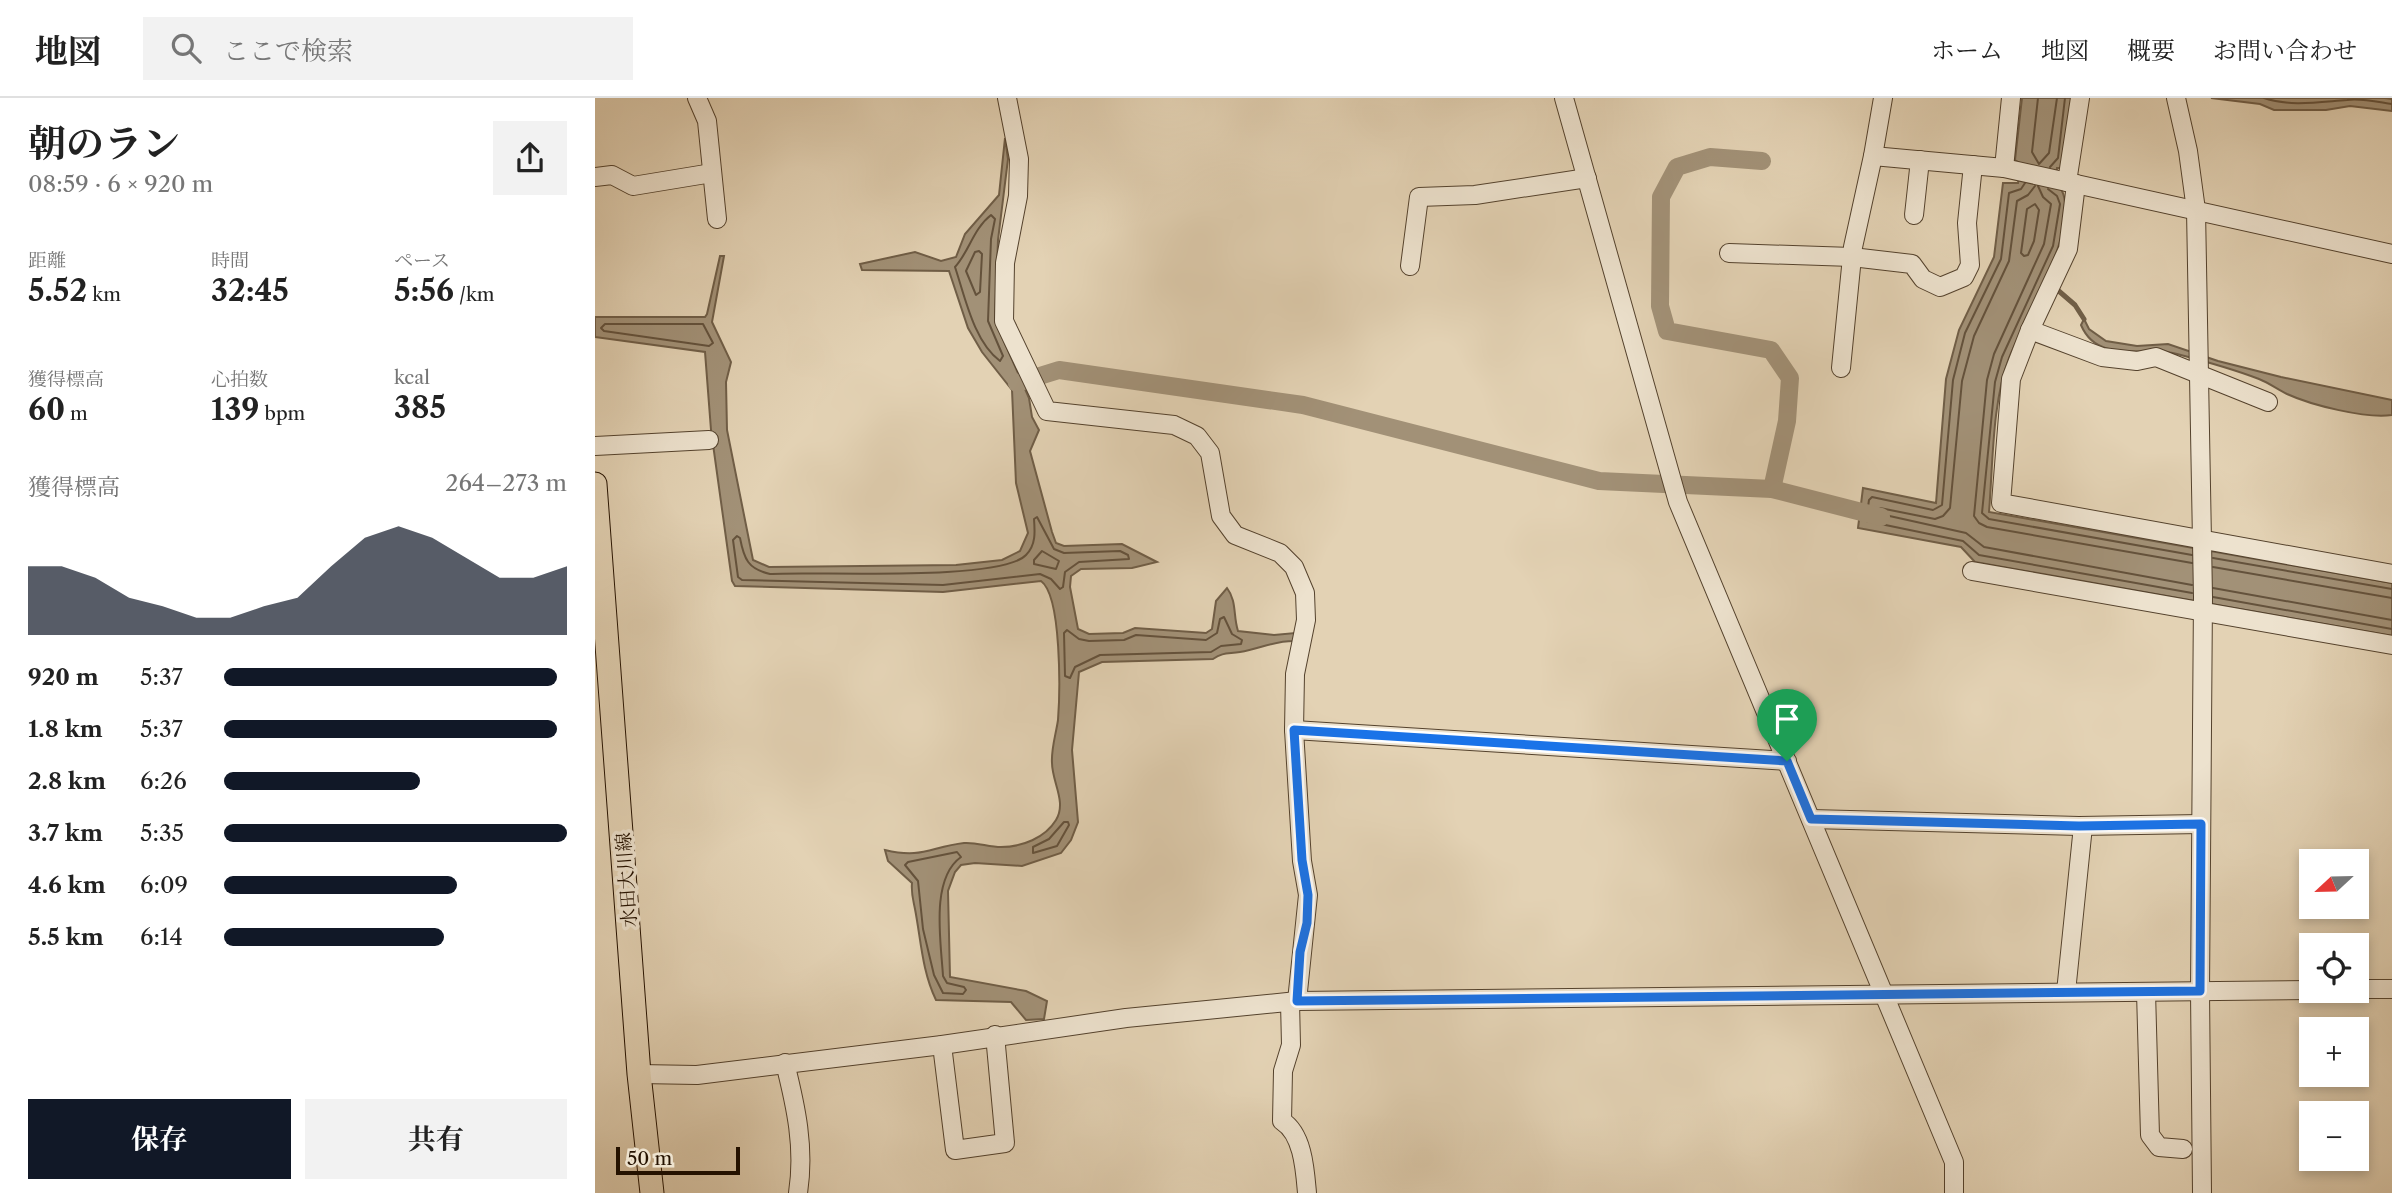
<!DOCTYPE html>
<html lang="ja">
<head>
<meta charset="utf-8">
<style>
  :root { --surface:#fff; --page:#f2f2f2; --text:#222; --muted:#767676; --line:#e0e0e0; --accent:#111827 }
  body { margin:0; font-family:"Libre Caslon Text","Noto Serif JP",serif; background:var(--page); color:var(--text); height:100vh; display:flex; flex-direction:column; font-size:26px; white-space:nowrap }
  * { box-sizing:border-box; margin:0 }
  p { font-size:23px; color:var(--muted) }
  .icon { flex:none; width:38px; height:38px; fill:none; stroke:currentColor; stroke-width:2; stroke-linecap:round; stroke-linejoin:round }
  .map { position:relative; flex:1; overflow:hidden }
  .sheet { display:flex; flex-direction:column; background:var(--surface); width:595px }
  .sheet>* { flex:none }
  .needle { width:46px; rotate:248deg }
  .fabs { position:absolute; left:1704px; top:751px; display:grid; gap:14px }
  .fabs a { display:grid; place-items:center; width:70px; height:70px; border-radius:0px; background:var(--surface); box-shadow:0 4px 10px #0003; font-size:35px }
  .scale { position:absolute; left:21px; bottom:18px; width:124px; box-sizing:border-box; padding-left:7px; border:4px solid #251200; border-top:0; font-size:19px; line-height:24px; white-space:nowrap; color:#251200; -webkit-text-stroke:5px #ede2ce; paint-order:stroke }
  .pin { position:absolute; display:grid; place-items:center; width:60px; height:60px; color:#fff; margin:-72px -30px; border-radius:50% 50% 50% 0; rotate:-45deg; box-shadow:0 0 7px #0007 }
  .pin .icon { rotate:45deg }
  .round { display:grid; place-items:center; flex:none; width:74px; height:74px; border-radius:0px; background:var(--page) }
  .headline { display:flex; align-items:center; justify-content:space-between; height:119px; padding:0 28px }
  h1 { font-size:38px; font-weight:700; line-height:52px }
  .figures { display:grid; grid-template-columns:repeat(3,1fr); gap:10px; height:119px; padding:7px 28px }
  .figures div { display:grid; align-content:center }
  .figures b { font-size:30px; font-weight:700 }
  .figures small { font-size:19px; font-weight:400 }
  .figures p { font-size:19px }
  .chart { height:196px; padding:14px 28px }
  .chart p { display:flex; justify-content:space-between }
  .chart svg { width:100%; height:126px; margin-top:7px; fill:var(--accent); opacity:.7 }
  .primary-button { display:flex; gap:14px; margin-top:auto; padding:14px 28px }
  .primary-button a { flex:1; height:80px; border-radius:0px; background:var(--accent); color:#fff; font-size:28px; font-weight:700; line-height:80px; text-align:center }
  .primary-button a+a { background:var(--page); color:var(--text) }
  ul { padding:0 28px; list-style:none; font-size:23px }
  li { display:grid; grid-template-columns:112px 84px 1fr; align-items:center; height:52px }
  li i { height:18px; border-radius:9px; background:var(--accent) }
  header { display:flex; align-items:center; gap:42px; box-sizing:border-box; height:98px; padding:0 35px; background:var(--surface); border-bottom:2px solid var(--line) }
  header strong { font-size:33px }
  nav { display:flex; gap:38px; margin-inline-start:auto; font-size:24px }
  .search { width:490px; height:63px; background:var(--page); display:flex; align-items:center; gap:18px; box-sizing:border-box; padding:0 24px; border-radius:0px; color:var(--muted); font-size:26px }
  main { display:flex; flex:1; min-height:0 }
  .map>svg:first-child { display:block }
  .water { fill:#a29177; stroke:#705e47; stroke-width:2 }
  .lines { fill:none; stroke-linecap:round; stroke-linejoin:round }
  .shore { stroke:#64523c; stroke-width:2 }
  .stream { stroke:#705e47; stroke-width:5 }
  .canal { stroke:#a29177; stroke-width:18 }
  .minor-casing { stroke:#54422d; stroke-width:20 }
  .major-casing { stroke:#251200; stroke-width:25 }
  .minor { stroke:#ede2ce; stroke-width:18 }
  .major { stroke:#e3d2b4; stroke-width:23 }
  .route-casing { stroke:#fff; stroke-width:14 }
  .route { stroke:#1a73e8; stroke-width:9 }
  .labels { text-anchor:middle; stroke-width:7; stroke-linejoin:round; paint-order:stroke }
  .street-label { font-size:19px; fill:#251200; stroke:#ede2ce }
</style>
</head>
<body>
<header>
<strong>地図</strong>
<div class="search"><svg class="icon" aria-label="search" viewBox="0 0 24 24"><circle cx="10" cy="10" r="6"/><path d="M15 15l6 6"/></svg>ここで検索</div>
<nav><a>ホーム</a><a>地図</a><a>概要</a><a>お問い合わせ</a></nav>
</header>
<main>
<section class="sheet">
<div class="headline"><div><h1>朝のラン</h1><p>08:59 · 6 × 920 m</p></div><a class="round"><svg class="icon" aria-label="share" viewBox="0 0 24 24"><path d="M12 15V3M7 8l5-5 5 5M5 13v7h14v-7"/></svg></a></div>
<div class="figures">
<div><p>距離</p><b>5.52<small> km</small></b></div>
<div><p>時間</p><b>32:45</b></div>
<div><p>ペース</p><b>5:56<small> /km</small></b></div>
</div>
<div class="figures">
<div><p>獲得標高</p><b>60<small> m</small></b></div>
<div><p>心拍数</p><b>139<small> bpm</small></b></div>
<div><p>kcal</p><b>385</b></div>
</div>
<div class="chart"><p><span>獲得標高</span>264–273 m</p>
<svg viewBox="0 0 160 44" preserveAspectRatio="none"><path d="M0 44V20L10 20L20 24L30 31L40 34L50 38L60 38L70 34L80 31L90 20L100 10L110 6L120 10L130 17L140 24L150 24L160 20V44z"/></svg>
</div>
<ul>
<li><b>920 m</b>5:37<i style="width:97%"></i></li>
<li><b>1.8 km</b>5:37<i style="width:97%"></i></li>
<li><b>2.8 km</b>6:26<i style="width:57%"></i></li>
<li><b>3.7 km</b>5:35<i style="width:100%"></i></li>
<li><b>4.6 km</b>6:09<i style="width:68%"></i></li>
<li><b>5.5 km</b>6:14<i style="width:64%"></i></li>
</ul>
<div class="primary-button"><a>保存</a><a>共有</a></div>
</section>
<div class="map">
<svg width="1797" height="1095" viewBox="0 0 1797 1095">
  <rect width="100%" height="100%" fill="#e3d2b4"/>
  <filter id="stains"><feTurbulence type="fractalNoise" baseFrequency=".00286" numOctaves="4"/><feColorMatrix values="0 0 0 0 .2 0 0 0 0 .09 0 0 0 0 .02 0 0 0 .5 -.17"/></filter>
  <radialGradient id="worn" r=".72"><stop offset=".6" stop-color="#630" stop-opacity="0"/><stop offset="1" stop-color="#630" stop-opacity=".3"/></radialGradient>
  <g class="water">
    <path d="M1427 0H1478L1468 70H1462L1460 89 1466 91C1487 128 1429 222 1414 260 1397 304 1398 366 1394 414L1797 485V538L1380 464 1366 449 1263 430 1268 390 1341 405 1351 281 1364 232 1399 159 1408 85H1423L1426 66 1420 62Z"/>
    <path d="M1616 0H1790L1797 1V13L1755 8 1731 12H1679L1665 6Z"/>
    <path d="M410 40 413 61 403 142 400 223 434 300 437 319 444 332 435 353 457 434 461 445 469 448 527 446 562 464 537 470 486 471 476 478 475 489 483 531 494 536 528 535 540 530 611 535 617 531 621 503 632 490C642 503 638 518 643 533L679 537 700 535 699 543C677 543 665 551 645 554 633 556 628 554 618 561L507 564 484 574 477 652 483 724 476 742 466 755 427 768 380 765 366 767 360 774 353 793 355 879 431 893 452 903 449 921 431 922 416 904 341 902C327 873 326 842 320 811 318 801 316 795 317 785L293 763 290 752C327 761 335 749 369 745 381 744 394 749 406 749 427 749 450 740 461 722 472 704 457 684 457 665 456 651 461 636 463 622 465 596 467 498 446 483L348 494 140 488 137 483 116 332 110 254 0 239V219H110L112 216 125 158H129L117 224 136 264 131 284 132 332 158 462 174 469 361 467 407 462 425 453 433 435 421 385 417 292 387 254 373 230 354 173 267 172 265 166 320 154 346 163 361 159 370 136 404 97Z"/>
    <path d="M1489 221 1494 231 1511 243 1542 248 1573 246 1623 263 1686 279 1797 302V317C1771 321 1716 307 1692 296 1682 291 1674 285 1664 281 1638 271 1609 263 1582 256 1549 247 1503 267 1486 227Z"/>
  </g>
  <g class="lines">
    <g class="shore">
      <path d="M1443 0 1437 54 1444 66 1454 55 1462 0"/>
      <path d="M1669 0C1695 9 1724 4 1752 2 1766 0 1783 4 1797 6"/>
      <path d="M1455 69 1463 60 1470 0"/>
      <path d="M1430 85 1426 91 1414 95 1406 161 1370 235 1358 282 1347 407 1338 412 1277 399 1274 402 1271 423 1368 443 1384 457 1597 495"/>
      <path d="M1440 88 1433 97 1422 103 1414 163 1379 238 1367 283 1355 410 1348 418 1340 421 1285 410 1281 415 1371 435 1389 449 1597 487"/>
      <path d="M1443 88 1448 99 1456 106 1449 146 1399 256 1392 282 1379 418 1384 425 1392 429 1597 465"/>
      <path d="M1453 91 1462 98 1465 106 1458 148 1407 259 1400 284 1387 415 1394 421 1597 457"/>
      <path d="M1440 106 1444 112 1439 143 1433 157 1429 158 1426 155 1432 111Z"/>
      <path d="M396 117 400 121 396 141 393 223 408 258 405 263C379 244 370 199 360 169 374 154 378 131 396 117Z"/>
      <path d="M384 153 387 156 385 194 381 197 371 173 380 154Z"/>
      <path d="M10 226H108L118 245 114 248 9 233 6 230Z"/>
      <path d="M442 419 459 451 469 455 525 453 533 457 534 461 484 464 470 474 468 489 465 491 456 481 445 476 348 487 147 482 143 479 138 442 142 438 145 440C149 461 153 471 175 476 220 473 405 484 431 457 441 447 440 434 439 421Z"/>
      <path d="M447 453 464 463 461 471 439 466V462Z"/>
      <path d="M1618 460 1797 491"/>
      <path d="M1618 469 1797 500"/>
      <path d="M1618 490 1797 522"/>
      <path d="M1618 499 1797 531"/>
      <path d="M629 519 637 536 647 542 646 546 626 548 616 554 505 557 480 569 475 580 470 578 469 535 472 532 484 541 494 543 529 542 541 537 611 542 622 535 625 521Z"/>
      <path d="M469 724H473L474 727 462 748 438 755V749L454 741Z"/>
      <path d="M362 754 366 759C335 781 346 844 348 878L352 885 369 889 371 892 368 896 348 895 339 877 328 831 323 783 310 767 313 764Z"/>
    </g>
    <path class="stream" d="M1458 188 1480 207 1489 221"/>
    <g class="canal">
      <path d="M1167 63 1115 59 1082 69 1066 99 1065 208 1072 233 1176 252 1195 280 1192 323 1177 391"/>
      <path d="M422 285 464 272 708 307 1004 383 1177 391 1286 419"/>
    </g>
    <g class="minor-casing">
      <g id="minor">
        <path d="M102 0 112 23 122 121"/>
        <path d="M412 0 424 61 423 98 410 165 409 223 452 313 579 327 602 338 615 355 626 418 640 437 685 455 699 469 710 495 711 522 700 576 699 632 707 763 713 797 702 903 1717 892"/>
        <path d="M969 0 1083 404 1359 1064V1095"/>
        <path d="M1288 0 1278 58 1409 70 1416 0"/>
        <path d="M1581 0 1593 53 1601 112 1608 499 1605 893 1607 1095"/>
        <path d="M1409 70 1797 156"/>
        <path d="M0 79 17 77 38 88 117 75"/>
        <path d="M1472 84 1485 0"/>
        <path d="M1481 86 1473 151 1435 232 1416 281 1406 405 1797 476"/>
        <path d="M1319 117 1325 62"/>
        <path d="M1134 155 1257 159 1317 166 1328 181 1345 189 1369 179 1375 167 1372 125 1378 67"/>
        <path d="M815 168 824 99 880 97 992 80"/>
        <path d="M1435 232 1507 259 1542 263 1561 259 1673 304"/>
        <path d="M1246 270 1258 149 1278 58"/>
        <path d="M0 348 114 342"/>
        <path d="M1377 473 1797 547"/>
        <path d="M699 632 1192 663"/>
        <path d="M1216 721 1484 728 1606 726"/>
        <path d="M1762 891H1797"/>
        <path d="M1471 894 1488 728"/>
        <path d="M1551 894 1555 1037 1564 1049 1588 1051"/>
        <path d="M695 904 696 947 688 973 687 1023C708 1036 710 1072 712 1095"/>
        <path d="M347 947 360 1052 410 1045 400 937"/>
        <path d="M190 965C201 1009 210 1050 203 1095"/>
        <path d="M44 976 102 977 347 947 531 920 702 903"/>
      </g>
    </g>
    <g class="major-casing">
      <path id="major" d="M0 386 44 976 57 1095"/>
    </g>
    <use href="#minor" class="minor"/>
    <use href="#major" class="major"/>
  </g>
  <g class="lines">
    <g class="route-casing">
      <path id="route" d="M699 632 1192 663 1216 721 1484 728 1606 726 1605 893 702 903 705 854 712 825 713 797 707 762Z"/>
    </g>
    <use href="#route" class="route"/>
  </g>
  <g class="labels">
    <g class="street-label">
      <text transform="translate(31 782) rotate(-94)" y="7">水田大川線</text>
    </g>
  </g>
  <rect width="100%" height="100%" filter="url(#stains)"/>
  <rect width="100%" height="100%" fill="url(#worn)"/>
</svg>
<div class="fabs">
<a><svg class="needle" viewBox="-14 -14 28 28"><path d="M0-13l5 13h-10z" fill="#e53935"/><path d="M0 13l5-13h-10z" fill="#767676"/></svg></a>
<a><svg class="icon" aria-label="locate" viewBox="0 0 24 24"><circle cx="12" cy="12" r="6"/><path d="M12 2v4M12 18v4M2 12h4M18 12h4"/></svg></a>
<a>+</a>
<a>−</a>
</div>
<div class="scale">50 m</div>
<div class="pin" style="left:1192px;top:663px;background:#1e9e55"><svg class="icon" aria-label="arrive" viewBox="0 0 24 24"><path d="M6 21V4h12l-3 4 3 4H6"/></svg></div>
</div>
</main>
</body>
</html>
